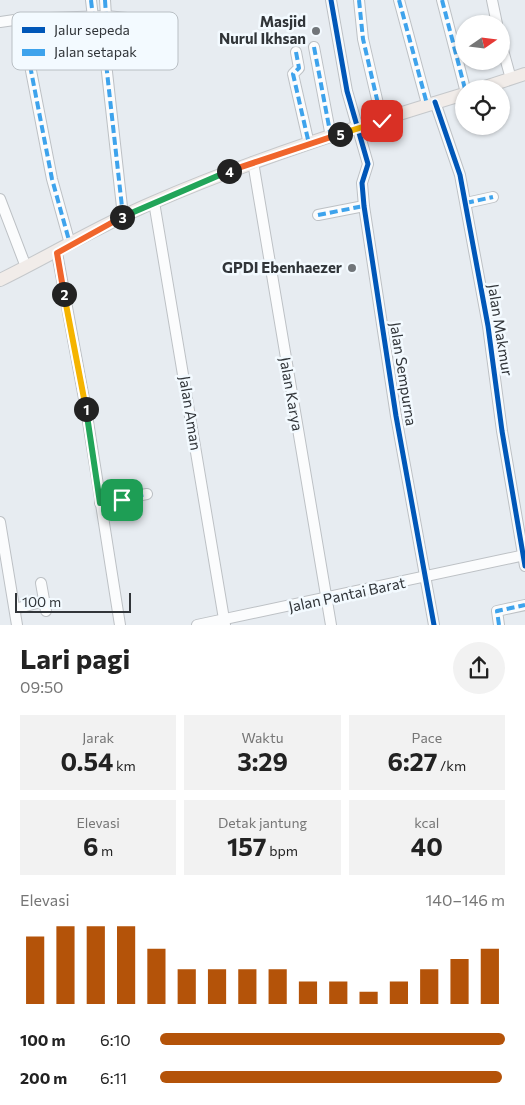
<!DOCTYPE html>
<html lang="id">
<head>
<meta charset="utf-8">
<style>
  :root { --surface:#fff; --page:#f2f2f2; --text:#222; --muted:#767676; --accent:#b45309 }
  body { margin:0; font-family:Commissioner,sans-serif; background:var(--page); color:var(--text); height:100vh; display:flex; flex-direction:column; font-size:19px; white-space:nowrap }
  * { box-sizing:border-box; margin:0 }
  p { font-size:16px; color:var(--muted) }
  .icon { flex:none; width:28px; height:28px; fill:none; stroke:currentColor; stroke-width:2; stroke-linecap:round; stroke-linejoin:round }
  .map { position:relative; height:625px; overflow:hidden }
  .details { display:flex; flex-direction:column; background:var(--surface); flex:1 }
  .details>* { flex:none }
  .needle { width:32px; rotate:76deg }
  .fabs { position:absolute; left:455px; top:15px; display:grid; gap:10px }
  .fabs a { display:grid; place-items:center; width:55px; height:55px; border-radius:50%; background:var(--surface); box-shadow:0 1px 4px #0004; font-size:25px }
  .scale { position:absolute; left:15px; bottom:12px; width:116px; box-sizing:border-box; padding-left:5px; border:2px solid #313539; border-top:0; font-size:14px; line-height:18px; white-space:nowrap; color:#313539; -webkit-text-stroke:4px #f3faff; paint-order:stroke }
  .pin { position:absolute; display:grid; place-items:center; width:42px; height:42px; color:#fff; margin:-21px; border-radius:10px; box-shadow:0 2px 8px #0006 }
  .km { position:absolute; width:25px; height:25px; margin:-12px; border-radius:50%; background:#222; color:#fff; font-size:14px; line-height:25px; text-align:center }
  .round { display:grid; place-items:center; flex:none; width:52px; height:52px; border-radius:26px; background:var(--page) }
  .summary { display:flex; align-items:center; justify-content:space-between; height:85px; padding:0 20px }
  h1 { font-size:28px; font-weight:700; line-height:38px }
  .stats { display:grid; grid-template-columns:repeat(3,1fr); gap:8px; height:85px; padding:5px 20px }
  .stats div { display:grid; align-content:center; border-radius:0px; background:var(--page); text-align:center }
  .stats b { font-size:25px; font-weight:700 }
  .stats small { font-size:14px; font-weight:400 }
  .stats p { font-size:14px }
  .chart { height:140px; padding:10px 20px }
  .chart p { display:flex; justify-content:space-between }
  .chart svg { width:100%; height:90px; margin-top:5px; stroke:var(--accent); stroke-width:6 }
  ul { padding:0 20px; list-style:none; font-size:16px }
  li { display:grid; grid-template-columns:80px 60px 1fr; align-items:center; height:38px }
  li i { height:12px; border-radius:6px; background:var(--accent) }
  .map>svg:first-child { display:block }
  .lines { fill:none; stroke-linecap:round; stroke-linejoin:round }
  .minor-casing { stroke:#bdc1c5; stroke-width:12 }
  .major-casing { stroke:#c5c8cb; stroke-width:14 }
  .minor { stroke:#fbfcfd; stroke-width:10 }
  .major { stroke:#f1ece9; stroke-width:12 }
  .quiet { stroke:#3ea3ec; stroke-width:4; stroke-dasharray:8 4; stroke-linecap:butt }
  .cycleway-casing { stroke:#f3faff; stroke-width:8 }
  .cycleway { stroke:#0057b8; stroke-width:5 }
  .split-1-casing { stroke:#fff; stroke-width:10 }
  .split-2-casing { stroke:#fff; stroke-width:10 }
  .split-3-casing { stroke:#fff; stroke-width:10 }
  .split-4-casing { stroke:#fff; stroke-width:10 }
  .split-5-casing { stroke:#fff; stroke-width:10 }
  .split-6-casing { stroke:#fff; stroke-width:10 }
  .split-1 { stroke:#22a559; stroke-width:6 }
  .split-2 { stroke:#f5b400; stroke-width:6 }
  .split-3 { stroke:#f0652b; stroke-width:6 }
  .split-4 { stroke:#22a559; stroke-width:6 }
  .split-5 { stroke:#f0652b; stroke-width:6 }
  .split-6 { stroke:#f5b400; stroke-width:6 }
  .poi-dot { fill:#717579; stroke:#f3faff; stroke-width:2 }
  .labels { text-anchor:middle; stroke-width:5; stroke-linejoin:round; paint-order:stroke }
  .poi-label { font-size:15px; font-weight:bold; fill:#313539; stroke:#f3faff; text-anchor:end }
  .street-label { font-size:15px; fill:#313539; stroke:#f3faff }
  .key { fill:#f3faff; stroke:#b9bfc4; stroke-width:1 }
  .key-label { font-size:14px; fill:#313539 }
</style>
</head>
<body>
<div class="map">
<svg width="525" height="625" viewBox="0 0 525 625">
  <rect width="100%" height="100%" fill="#e7ecf1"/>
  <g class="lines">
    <g class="minor-casing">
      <g id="minor">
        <path d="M91 0 97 52 105 54 123 216"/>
        <path d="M105 0 106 16"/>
        <path d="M331 0 347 91 368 164 362 183 364 206 396 416 434 625"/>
        <path d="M359 0 363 39 382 121"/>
        <path d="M399 0 427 104"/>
        <path d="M442 0 465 89"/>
        <path d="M492 0 497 24"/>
        <path d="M21 19 52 179 70 244"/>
        <path d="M0 22 21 19 106 16 127 18 164 33"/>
        <path d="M501 43 511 79"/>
        <path d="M314 47 331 137"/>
        <path d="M296 52 299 68 293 74 309 144"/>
        <path d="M435 102 460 175 488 326 502 431 525 566"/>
        <path d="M253 162 331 625"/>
        <path d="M0 199 26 267"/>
        <path d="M154 202 225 625"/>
        <path d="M466 203 493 197"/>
        <path d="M318 215 364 206"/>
        <path d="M57 253 87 415 120 625"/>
        <path d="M100 503 147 494"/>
        <path d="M0 522 17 625"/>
        <path d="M41 583 46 611"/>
        <path d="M15 609 44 601"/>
        <path d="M197 625 525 555"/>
        <path d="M499 625 497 611 525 605"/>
      </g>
    </g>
    <g class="major-casing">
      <g id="major">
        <path d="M479 89 525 74"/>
        <path d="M0 280C51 255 100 225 152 203 253 159 359 126 464 94"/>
      </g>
    </g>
    <use href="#minor" class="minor"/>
    <use href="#major" class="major"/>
    <g class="quiet">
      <path d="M91 0 97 52 105 54 123 216"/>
      <path d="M105 0 106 16"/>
      <path d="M359 0 363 39 382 121"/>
      <path d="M399 0 427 104"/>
      <path d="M442 0 465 89"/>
      <path d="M21 19 52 179 70 244"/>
      <path d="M314 47 331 137"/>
      <path d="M296 52 299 68 293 74 309 144"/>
      <path d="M466 203 493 197"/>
      <path d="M318 215 364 206"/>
      <path d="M100 503 147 494"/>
      <path d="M499 625 497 611 525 605"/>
    </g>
    <g class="cycleway-casing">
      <g id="cycleway">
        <path d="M331 0 347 91 368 164 362 183 364 206 396 416 434 625"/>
        <path d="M435 102 460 175 488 326 502 431 525 566"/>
      </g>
    </g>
    <use href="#cycleway" class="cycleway"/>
  </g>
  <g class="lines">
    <g class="split-1-casing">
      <path id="split-1" d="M86 409 100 503 122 500"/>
    </g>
    <g class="split-2-casing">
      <path id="split-2" d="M64 294 86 409"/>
    </g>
    <g class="split-3-casing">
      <path id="split-3" d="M64 294 57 253 122 217"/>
    </g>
    <g class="split-4-casing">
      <path id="split-4" d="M122 217 229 171"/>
    </g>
    <g class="split-5-casing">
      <path id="split-5" d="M229 171 340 134"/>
    </g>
    <g class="split-6-casing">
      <path id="split-6" d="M340 134 382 121"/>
    </g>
    <use href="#split-1" class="split-1"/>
    <use href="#split-2" class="split-2"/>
    <use href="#split-3" class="split-3"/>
    <use href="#split-4" class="split-4"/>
    <use href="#split-5" class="split-5"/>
    <use href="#split-6" class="split-6"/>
  </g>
  <g class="poi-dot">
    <circle cx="316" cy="31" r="5"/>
    <circle cx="352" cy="268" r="5"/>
  </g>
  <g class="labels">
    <g class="poi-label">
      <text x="306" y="27">Masjid<tspan x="306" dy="17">Nurul Ikhsan</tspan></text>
      <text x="342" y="273">GPDI Ebenhaezer</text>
    </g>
    <g class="street-label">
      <text transform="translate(500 330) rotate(81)" y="5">Jalan Makmur</text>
      <text transform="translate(403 374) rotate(81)" y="5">Jalan Sempurna</text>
      <text transform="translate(291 394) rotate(80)" y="5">Jalan Karya</text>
      <text transform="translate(190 413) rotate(81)" y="5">Jalan Aman</text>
      <text transform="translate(347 595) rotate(-12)" y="5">Jalan Pantai Barat</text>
    </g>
  </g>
  <rect x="12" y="12" width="166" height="58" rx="8" class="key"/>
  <rect x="22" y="27" width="23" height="6" fill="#0057b8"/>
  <rect x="22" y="49" width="23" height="7" fill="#3ea3ec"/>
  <g class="key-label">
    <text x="54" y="35">Jalur sepeda</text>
    <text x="54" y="57">Jalan setapak</text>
  </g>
</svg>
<div class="fabs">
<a><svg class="needle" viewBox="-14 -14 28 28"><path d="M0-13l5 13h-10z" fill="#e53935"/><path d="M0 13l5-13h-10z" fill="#767676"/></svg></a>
<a><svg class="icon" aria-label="locate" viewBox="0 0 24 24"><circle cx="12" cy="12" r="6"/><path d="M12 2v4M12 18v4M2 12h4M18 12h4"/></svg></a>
</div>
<div class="scale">100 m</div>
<div class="pin" style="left:122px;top:500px;background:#1e9e55"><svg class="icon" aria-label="arrive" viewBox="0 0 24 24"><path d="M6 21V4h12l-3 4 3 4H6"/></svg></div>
<div class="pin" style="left:382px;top:121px;background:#d93025"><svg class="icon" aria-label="check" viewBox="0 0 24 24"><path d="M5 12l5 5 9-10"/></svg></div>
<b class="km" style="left:86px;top:409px">1</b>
<b class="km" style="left:64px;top:294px">2</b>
<b class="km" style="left:122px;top:217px">3</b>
<b class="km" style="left:229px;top:171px">4</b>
<b class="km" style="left:340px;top:134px">5</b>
</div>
<section class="details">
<div class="summary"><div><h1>Lari pagi</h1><p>09:50</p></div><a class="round"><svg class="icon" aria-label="share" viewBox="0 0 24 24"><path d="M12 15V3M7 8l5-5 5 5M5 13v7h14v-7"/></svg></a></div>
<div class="stats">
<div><p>Jarak</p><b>0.54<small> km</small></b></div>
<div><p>Waktu</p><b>3:29</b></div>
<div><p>Pace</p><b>6:27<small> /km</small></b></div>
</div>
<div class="stats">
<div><p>Elevasi</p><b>6<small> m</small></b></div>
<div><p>Detak jantung</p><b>157<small> bpm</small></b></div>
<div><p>kcal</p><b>40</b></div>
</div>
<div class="chart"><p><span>Elevasi</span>140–146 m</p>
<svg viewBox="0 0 160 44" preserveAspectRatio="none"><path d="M5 44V11M15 44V6M25 44V6M35 44V6M45 44V17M55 44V27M65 44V27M75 44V27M85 44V27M95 44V33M105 44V33M115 44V38M125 44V33M135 44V27M145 44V22M155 44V17"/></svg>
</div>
<ul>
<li><b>100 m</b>6:10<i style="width:100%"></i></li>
<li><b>200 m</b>6:11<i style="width:99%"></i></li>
</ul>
</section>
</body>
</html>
